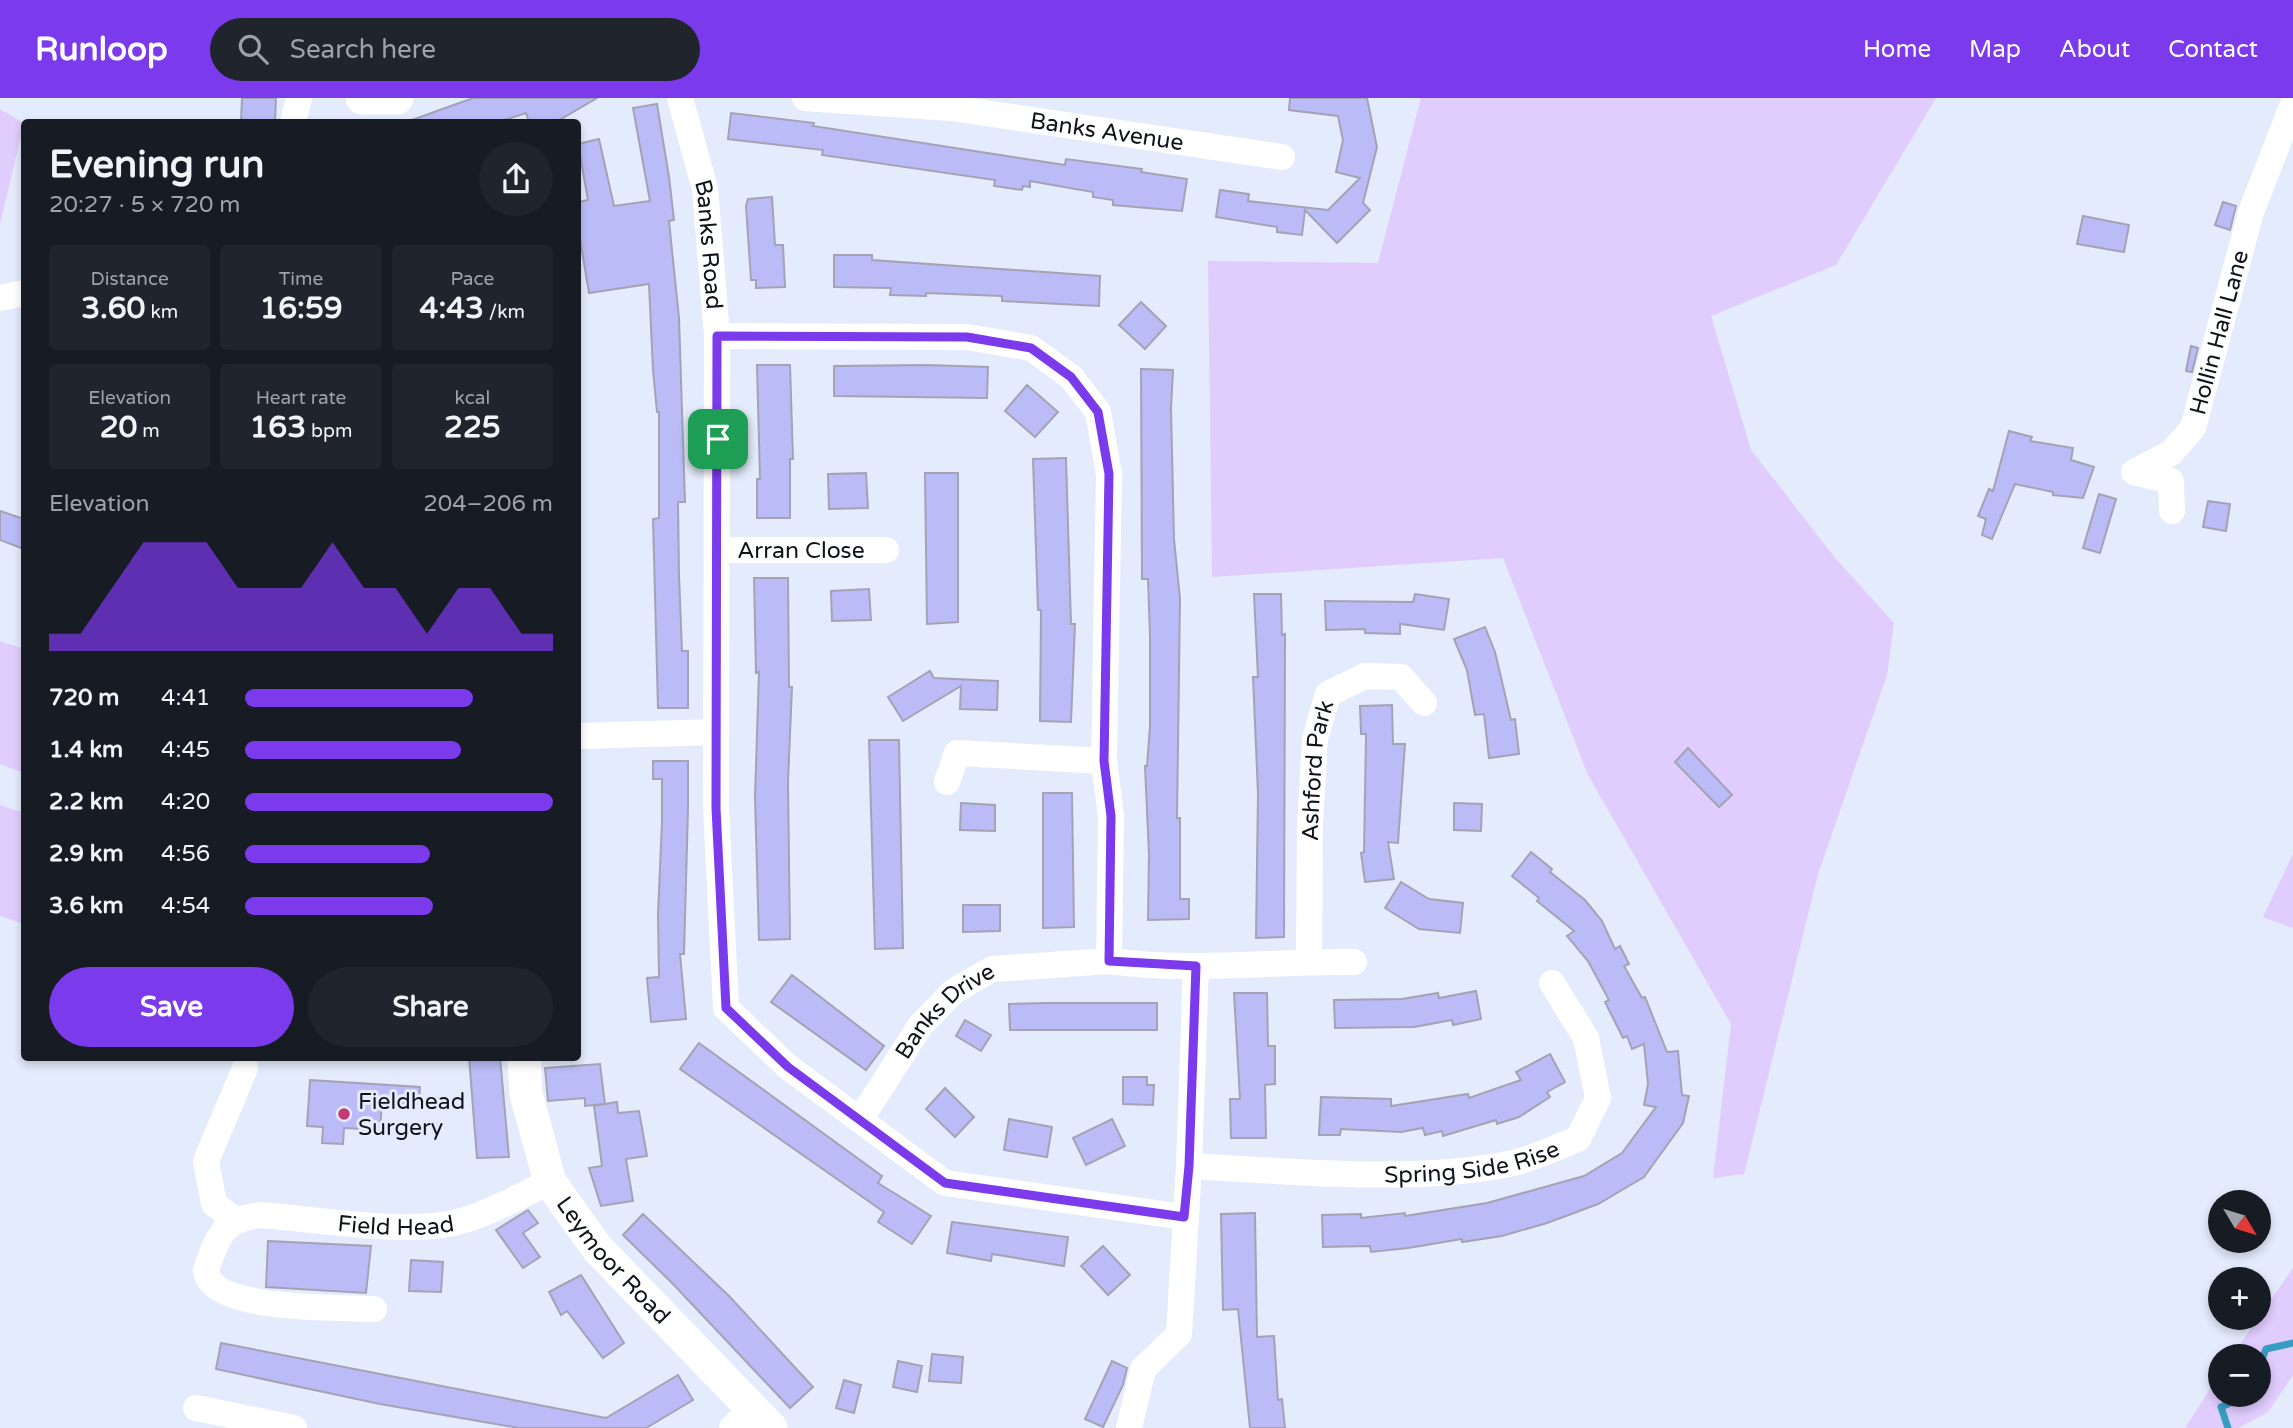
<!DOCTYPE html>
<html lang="en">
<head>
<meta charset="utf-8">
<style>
  :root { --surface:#171b24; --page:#20242c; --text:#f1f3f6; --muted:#9ea1a6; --accent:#7c3aed }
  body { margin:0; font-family:"Varela Round",sans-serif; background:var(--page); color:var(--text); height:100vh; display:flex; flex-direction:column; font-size:26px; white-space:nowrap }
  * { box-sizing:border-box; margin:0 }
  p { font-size:23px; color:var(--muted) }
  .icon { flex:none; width:38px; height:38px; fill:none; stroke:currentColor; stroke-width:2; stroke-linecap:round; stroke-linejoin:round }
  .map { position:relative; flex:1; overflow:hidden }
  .drawer { position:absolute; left:21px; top:21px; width:560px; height:942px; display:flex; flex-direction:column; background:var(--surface); border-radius:7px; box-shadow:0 4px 10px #0003 }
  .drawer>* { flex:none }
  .needle { width:46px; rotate:128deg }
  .fabs { position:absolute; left:2208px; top:1092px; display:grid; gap:14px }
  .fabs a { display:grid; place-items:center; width:63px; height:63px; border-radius:50%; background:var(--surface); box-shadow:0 4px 10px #0003; font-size:35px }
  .pin { position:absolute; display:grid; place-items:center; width:60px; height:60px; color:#fff; margin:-30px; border-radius:14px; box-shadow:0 4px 10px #0006 }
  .round { display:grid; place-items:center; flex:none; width:74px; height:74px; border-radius:37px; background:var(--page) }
  .overview { display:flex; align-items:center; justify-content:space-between; height:119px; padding:0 28px }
  h1 { font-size:38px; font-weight:700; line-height:52px }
  .figures { display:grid; grid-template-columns:repeat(3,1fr); gap:10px; height:119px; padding:7px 28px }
  .figures div { display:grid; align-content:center; border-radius:7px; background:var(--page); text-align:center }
  .figures b { font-size:30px; font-weight:700 }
  .figures small { font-size:19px; font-weight:400 }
  .figures p { font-size:19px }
  .chart { height:196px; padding:14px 28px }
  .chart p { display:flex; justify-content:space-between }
  .chart svg { width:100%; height:126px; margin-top:7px; fill:var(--accent); opacity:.7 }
  .primary-button { display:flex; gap:14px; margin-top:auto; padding:14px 28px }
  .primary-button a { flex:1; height:80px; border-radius:42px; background:var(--accent); color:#fff; font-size:28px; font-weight:700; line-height:80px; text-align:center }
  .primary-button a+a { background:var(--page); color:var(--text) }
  ul { padding:0 28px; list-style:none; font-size:23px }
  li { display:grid; grid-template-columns:112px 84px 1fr; align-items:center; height:52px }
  li i { height:18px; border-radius:9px; background:var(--accent) }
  header { display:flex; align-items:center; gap:42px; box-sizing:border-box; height:98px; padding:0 35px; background:var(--accent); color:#fff }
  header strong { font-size:33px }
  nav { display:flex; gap:38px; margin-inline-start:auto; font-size:24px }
  .search { width:490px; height:63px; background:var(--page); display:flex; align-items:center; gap:18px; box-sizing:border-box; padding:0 24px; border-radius:38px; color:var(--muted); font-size:26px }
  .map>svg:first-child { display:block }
  .green { fill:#e0ccfd }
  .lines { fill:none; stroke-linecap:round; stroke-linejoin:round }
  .stream { stroke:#399dc3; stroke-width:7 }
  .building { fill:#bbbbf7; stroke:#a3a3b4; stroke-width:2 }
  .minor { stroke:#fff; stroke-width:26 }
  .tertiary { stroke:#fff; stroke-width:33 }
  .route-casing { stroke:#fff; stroke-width:14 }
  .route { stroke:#7c3aed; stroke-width:9 }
  .poi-dot { fill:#c4396f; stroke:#e3ebfc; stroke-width:2.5 }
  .labels { text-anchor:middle; stroke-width:6; stroke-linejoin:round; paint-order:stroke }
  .street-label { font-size:23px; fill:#101319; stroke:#e3ebfc }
  .poi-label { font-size:23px; fill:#101319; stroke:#e3ebfc; text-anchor:start }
</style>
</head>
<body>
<header>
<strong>Runloop</strong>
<div class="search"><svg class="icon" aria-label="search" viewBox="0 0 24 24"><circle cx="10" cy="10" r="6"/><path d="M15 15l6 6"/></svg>Search here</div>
<nav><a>Home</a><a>Map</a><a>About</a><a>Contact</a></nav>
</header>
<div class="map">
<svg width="2293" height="1330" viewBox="0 0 2293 1330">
  <rect width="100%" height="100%" fill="#e3ebfc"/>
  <g class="green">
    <path d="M1421 0H1936L1836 167 1711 218 1751 352 1835 460 1894 525 1887 577 1818 776 1744 1076 1713 1080 1731 926 1588 677 1503 460 1212 479 1208 163 1378 165Z"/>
    <path d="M0 11 24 25 0 126Z"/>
    <path d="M0 543 24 551V675L0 666Z"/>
    <path d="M0 707 24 715V826L0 818Z"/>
    <path d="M2293 756V830L2263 819Z"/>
    <path d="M2293 1170V1277L2268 1314 2238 1330H2185L2221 1274V1297H2259V1258H2232Z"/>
  </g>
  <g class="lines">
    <g class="stream">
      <path d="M2259 1269 2266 1251 2293 1245"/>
      <path d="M2228 1330 2221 1309 2248 1297"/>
    </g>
  </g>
  <g class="building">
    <path d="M242 0H276L275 24H241Z"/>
    <path d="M473 0H597L556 24H529L526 15 499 24H412V22Z"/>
    <path d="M1290 0H1367L1377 49 1363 105 1370 112 1337 145 1305 112 1302 137 1277 134V129L1216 119 1220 92 1249 96 1248 103 1328 112 1360 80 1336 74 1343 42 1338 18 1289 12Z"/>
    <path d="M657 6 669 79 674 122 669 123 679 220 685 404H678L679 477 682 553H688V610H658L653 421 659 420V314H657L653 272 649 186 589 195 578 129V104L588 102 578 46 599 41 614 108 650 103 633 10Z"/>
    <path d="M731 15 814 25 813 28 1065 67 1066 61 1142 71 1141 74 1187 81 1182 113 1113 107V102L1093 99V94L1030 83V89L1023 88 1022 92 994 88 995 82 822 57 823 52 728 41Z"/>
    <path d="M772 99 775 147H783L785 189 756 190V182H751L746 108 748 101Z"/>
    <path d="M2223 104 2236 108 2230 132 2215 127Z"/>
    <path d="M2083 118 2129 127 2124 154 2077 146Z"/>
    <path d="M834 157H872V162L1100 178 1099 208 1002 203V198L926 195V198L890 197 891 190 834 189Z"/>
    <path d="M1141 204 1166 228 1145 251 1119 227Z"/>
    <path d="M2191 248 2198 250 2192 274 2186 273Z"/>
    <path d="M757 267H790L793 361H790V420H757V381H760Z"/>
    <path d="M927 267 988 269 987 300 834 298V268Z"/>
    <path d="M1141 271 1173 272 1171 310 1174 441 1180 501 1177 720H1180V801H1189V821L1148 822 1149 757 1145 668H1147L1150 628V538L1148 481H1142Z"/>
    <path d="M1027 287 1058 314 1035 339 1005 313Z"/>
    <path d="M2009 333 2032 339 2030 343 2073 350 2071 362 2094 369 2083 400 2053 397V394L2015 386 1992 441 1982 437 1986 421 1978 418 1989 391 1993 393Z"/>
    <path d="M1066 360 1071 526H1075L1071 624 1040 623 1041 512H1038L1033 361Z"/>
    <path d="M866 375 868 410 829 411 828 376Z"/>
    <path d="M925 375H958V524L927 526Z"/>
    <path d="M2099 396 2116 401 2100 455 2083 450Z"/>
    <path d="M2208 403 2230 406 2226 433 2203 429Z"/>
    <path d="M0 413 24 421V451L0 442Z"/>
    <path d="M754 480H788L789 589H792L788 684 790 841 759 842 755 699 759 574 756 575Z"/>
    <path d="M869 491 871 522 832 523 831 493Z"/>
    <path d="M1254 496H1281L1282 537 1285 536 1284 839 1256 840 1258 695 1253 579H1258Z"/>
    <path d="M1415 496 1449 501 1444 532 1400 526V536L1365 535V531L1326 532 1325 503 1413 504Z"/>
    <path d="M1485 529 1495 554 1511 622 1515 621 1519 656 1489 660 1484 616 1475 617 1467 572 1454 541Z"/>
    <path d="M930 573 934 580 998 583 997 612 960 611 961 588 903 623 888 599Z"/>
    <path d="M1392 607 1393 646H1405L1398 745 1388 744 1394 781 1365 784 1361 755 1364 754 1366 636H1361L1360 608Z"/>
    <path d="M869 642H899L903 850 875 851Z"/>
    <path d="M1688 650 1732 697 1719 709 1675 664Z"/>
    <path d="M653 663H688V710L684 856H680L686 921 651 924 647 880 659 879 658 817 662 724V681H653Z"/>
    <path d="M1043 695H1072L1074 829 1043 830Z"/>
    <path d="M961 705 995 707V733L960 732Z"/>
    <path d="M1454 705 1482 706 1481 733 1454 732Z"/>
    <path d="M1531 754 1552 771 1550 774 1585 802 1602 823 1615 851 1620 848 1629 866 1624 868 1642 900 1645 899 1667 954 1678 953 1682 997 1689 998 1683 1025 1644 1079 1598 1106 1547 1125 1502 1138 1462 1144V1141L1408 1150 1371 1154 1370 1148 1323 1149 1322 1117 1361 1116V1120L1405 1115V1118L1487 1105 1584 1078 1622 1055 1656 1009 1644 1007 1648 986 1644 946 1632 951 1627 938 1623 940 1605 904 1609 902 1588 863 1567 838 1574 833 1537 803 1539 800 1512 778Z"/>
    <path d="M1401 784 1429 801 1463 805 1460 835 1419 831 1385 810Z"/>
    <path d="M963 807H1000V833L963 834Z"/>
    <path d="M792 877 884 948 866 972 771 904Z"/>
    <path d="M1476 893 1481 921 1453 927 1452 922 1414 929 1335 930 1334 902 1402 901 1438 895 1439 900Z"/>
    <path d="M1234 895H1267L1268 948H1275V986L1265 987 1266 1040H1231L1230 1001H1240Z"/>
    <path d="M1046 905H1157V932H1010L1009 906Z"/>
    <path d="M965 922 991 937 981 953 956 938Z"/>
    <path d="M699 945 882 1078 878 1085 931 1118 912 1146 878 1124 884 1114 680 971Z"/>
    <path d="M1550 956 1565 984 1547 994 1550 999 1519 1019 1497 1026 1496 1022 1443 1038 1442 1033 1425 1037 1423 1030 1401 1034 1341 1031 1340 1037H1319L1321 999 1391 1001V1008L1468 996 1469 1000 1521 982 1516 974Z"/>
    <path d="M469 959H500L509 1059 477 1060Z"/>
    <path d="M600 966 605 1006 617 1004 618 1015 639 1013 647 1058 626 1061 633 1103 601 1108 589 1070 602 1068 594 1008 604 1006 585 1008V1000L548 1003 545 970Z"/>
    <path d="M1123 979H1147V987H1154L1153 1007 1123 1006Z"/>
    <path d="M310 982 420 989 419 1006 382 1004 380 1032 344 1030 343 1046 322 1045 323 1029 307 1028Z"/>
    <path d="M945 990 974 1019 955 1039 926 1011Z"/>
    <path d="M1009 1021 1052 1029 1047 1059 1004 1052Z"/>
    <path d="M1112 1021 1125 1048 1086 1067 1073 1040Z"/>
    <path d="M528 1112 538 1125 523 1135 540 1159 523 1170 496 1132Z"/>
    <path d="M1255 1115 1257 1239 1274 1238 1278 1302 1282 1301 1285 1330H1250L1238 1211 1223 1212 1221 1116Z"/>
    <path d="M643 1116 730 1199 813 1289 790 1310 673 1186 623 1137Z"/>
    <path d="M952 1124 1068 1139 1064 1168 992 1156 991 1163 947 1155Z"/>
    <path d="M268 1143 371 1148 366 1195 266 1189Z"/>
    <path d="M1103 1148 1130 1177 1108 1197 1081 1168Z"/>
    <path d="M411 1162 443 1164 441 1194 409 1193Z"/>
    <path d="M581 1177 624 1245 603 1260 567 1213 561 1217 549 1194Z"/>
    <path d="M221 1245 606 1320 678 1277 693 1302 646 1330H519L380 1306 216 1271Z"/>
    <path d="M932 1256 963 1259 961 1285 929 1283Z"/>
    <path d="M898 1263 922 1268 917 1294 893 1289Z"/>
    <path d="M1112 1263 1127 1270 1123 1287 1103 1329 1085 1321Z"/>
    <path d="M844 1282 861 1287 854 1315 836 1310Z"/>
  </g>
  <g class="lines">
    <g class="minor">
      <path id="s1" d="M680 0 705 91 717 238 716 710 726 910 788 969 945 1085 1184 1119"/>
      <path id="s2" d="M805 0 951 10 1282 59"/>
      <path d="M293 24 299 0"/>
      <path d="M0 200 24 195"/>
      <path d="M717 238 967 239 1031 250 1071 279 1098 314 1109 376 1104 663 1111 718 1109 863C1190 874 1272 863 1354 864"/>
      <path id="s3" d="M2172 413 2171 383 2134 374 2171 355 2193 330 2251 114 2293 6"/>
      <path id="s4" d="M717 452H886"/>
      <path d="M578 638 716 634"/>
      <path d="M947 684 957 655 1104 663"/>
      <path id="s5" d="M1309 863 1310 727 1315 641 1328 596 1365 578 1401 579 1424 605"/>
      <path id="s6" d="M860 1022 920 928 954 893 992 871 1109 863"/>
      <path id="s7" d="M1189 1068C1290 1073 1415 1086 1513 1065 1535 1060 1557 1049 1578 1041L1598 1000 1586 940 1552 885"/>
      <path d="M235 1122 214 1106 206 1063 245 970"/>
      <path id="s8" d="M374 1211C341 1209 209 1214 206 1172 218 1138 223 1121 261 1117 317 1121 409 1138 461 1123 491 1115 521 1097 550 1084"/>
      <path d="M196 1310 294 1330"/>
      <path d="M732 1330 753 1310"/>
      <path d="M1129 1330 1143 1271 1179 1236 1189 1068 1196 868"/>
    </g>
    <g class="tertiary">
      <path d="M362 0H397"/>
      <path id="s9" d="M524 959 526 996 550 1084 597 1150 771 1330"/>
    </g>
  </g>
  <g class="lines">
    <g class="route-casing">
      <path id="route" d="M717 238 967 239 1031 250 1071 279 1098 314 1109 376 1104 663 1111 718 1109 863 1196 868 1189 1068 1184 1119 945 1085 788 969 726 910 716 710Z"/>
    </g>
    <use href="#route" class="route"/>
  </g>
  <circle class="poi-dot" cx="344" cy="1016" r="7"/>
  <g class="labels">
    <g class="street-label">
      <text dy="8" stroke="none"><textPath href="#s2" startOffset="304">Banks Avenue</textPath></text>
      <text dy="8" stroke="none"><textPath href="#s1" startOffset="150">Banks Road</textPath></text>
      <text dy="8" stroke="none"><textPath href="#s3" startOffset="242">Hollin Hall Lane</textPath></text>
      <text dy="8" stroke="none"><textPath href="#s4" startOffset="84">Arran Close</textPath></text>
      <text dy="8" stroke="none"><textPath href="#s5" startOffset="191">Ashford Park</textPath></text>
      <text dy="8" stroke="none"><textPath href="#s6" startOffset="140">Banks Drive</textPath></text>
      <text dy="8" stroke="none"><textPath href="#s7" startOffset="284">Spring Side Rise</textPath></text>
      <text dy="8" stroke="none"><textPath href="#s8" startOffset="401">Field Head</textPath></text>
      <text dy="8" stroke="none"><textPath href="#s9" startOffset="229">Leymoor Road</textPath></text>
    </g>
    <g class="poi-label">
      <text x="358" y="1011">Fieldhead<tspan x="358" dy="26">Surgery</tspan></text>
    </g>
  </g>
</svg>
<div class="fabs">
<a><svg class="needle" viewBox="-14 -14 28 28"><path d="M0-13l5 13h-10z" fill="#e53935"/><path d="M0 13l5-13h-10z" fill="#9ea1a6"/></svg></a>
<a>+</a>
<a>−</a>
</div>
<div class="pin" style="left:718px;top:341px;background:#1e9e55"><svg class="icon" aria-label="arrive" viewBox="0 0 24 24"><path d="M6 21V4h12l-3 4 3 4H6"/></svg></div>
<section class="drawer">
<div class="overview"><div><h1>Evening run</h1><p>20:27 · 5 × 720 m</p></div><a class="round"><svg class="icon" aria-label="share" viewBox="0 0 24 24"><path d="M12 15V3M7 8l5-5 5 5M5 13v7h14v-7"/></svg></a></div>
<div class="figures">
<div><p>Distance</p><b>3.60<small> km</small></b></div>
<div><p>Time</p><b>16:59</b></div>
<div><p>Pace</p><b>4:43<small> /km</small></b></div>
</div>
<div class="figures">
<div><p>Elevation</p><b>20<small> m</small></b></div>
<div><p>Heart rate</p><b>163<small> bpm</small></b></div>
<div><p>kcal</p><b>225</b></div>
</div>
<div class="chart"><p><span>Elevation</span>204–206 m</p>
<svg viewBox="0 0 160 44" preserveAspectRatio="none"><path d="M0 44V38L10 38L20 22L30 6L40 6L50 6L60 22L70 22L80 22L90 6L100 22L110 22L120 38L130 22L140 22L150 38L160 38V44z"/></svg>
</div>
<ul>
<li><b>720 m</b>4:41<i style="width:74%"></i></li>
<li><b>1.4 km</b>4:45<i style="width:70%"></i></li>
<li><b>2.2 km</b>4:20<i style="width:100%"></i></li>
<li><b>2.9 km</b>4:56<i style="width:60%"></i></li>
<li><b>3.6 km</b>4:54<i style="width:61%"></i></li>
</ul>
<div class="primary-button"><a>Save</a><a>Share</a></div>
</section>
</div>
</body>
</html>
